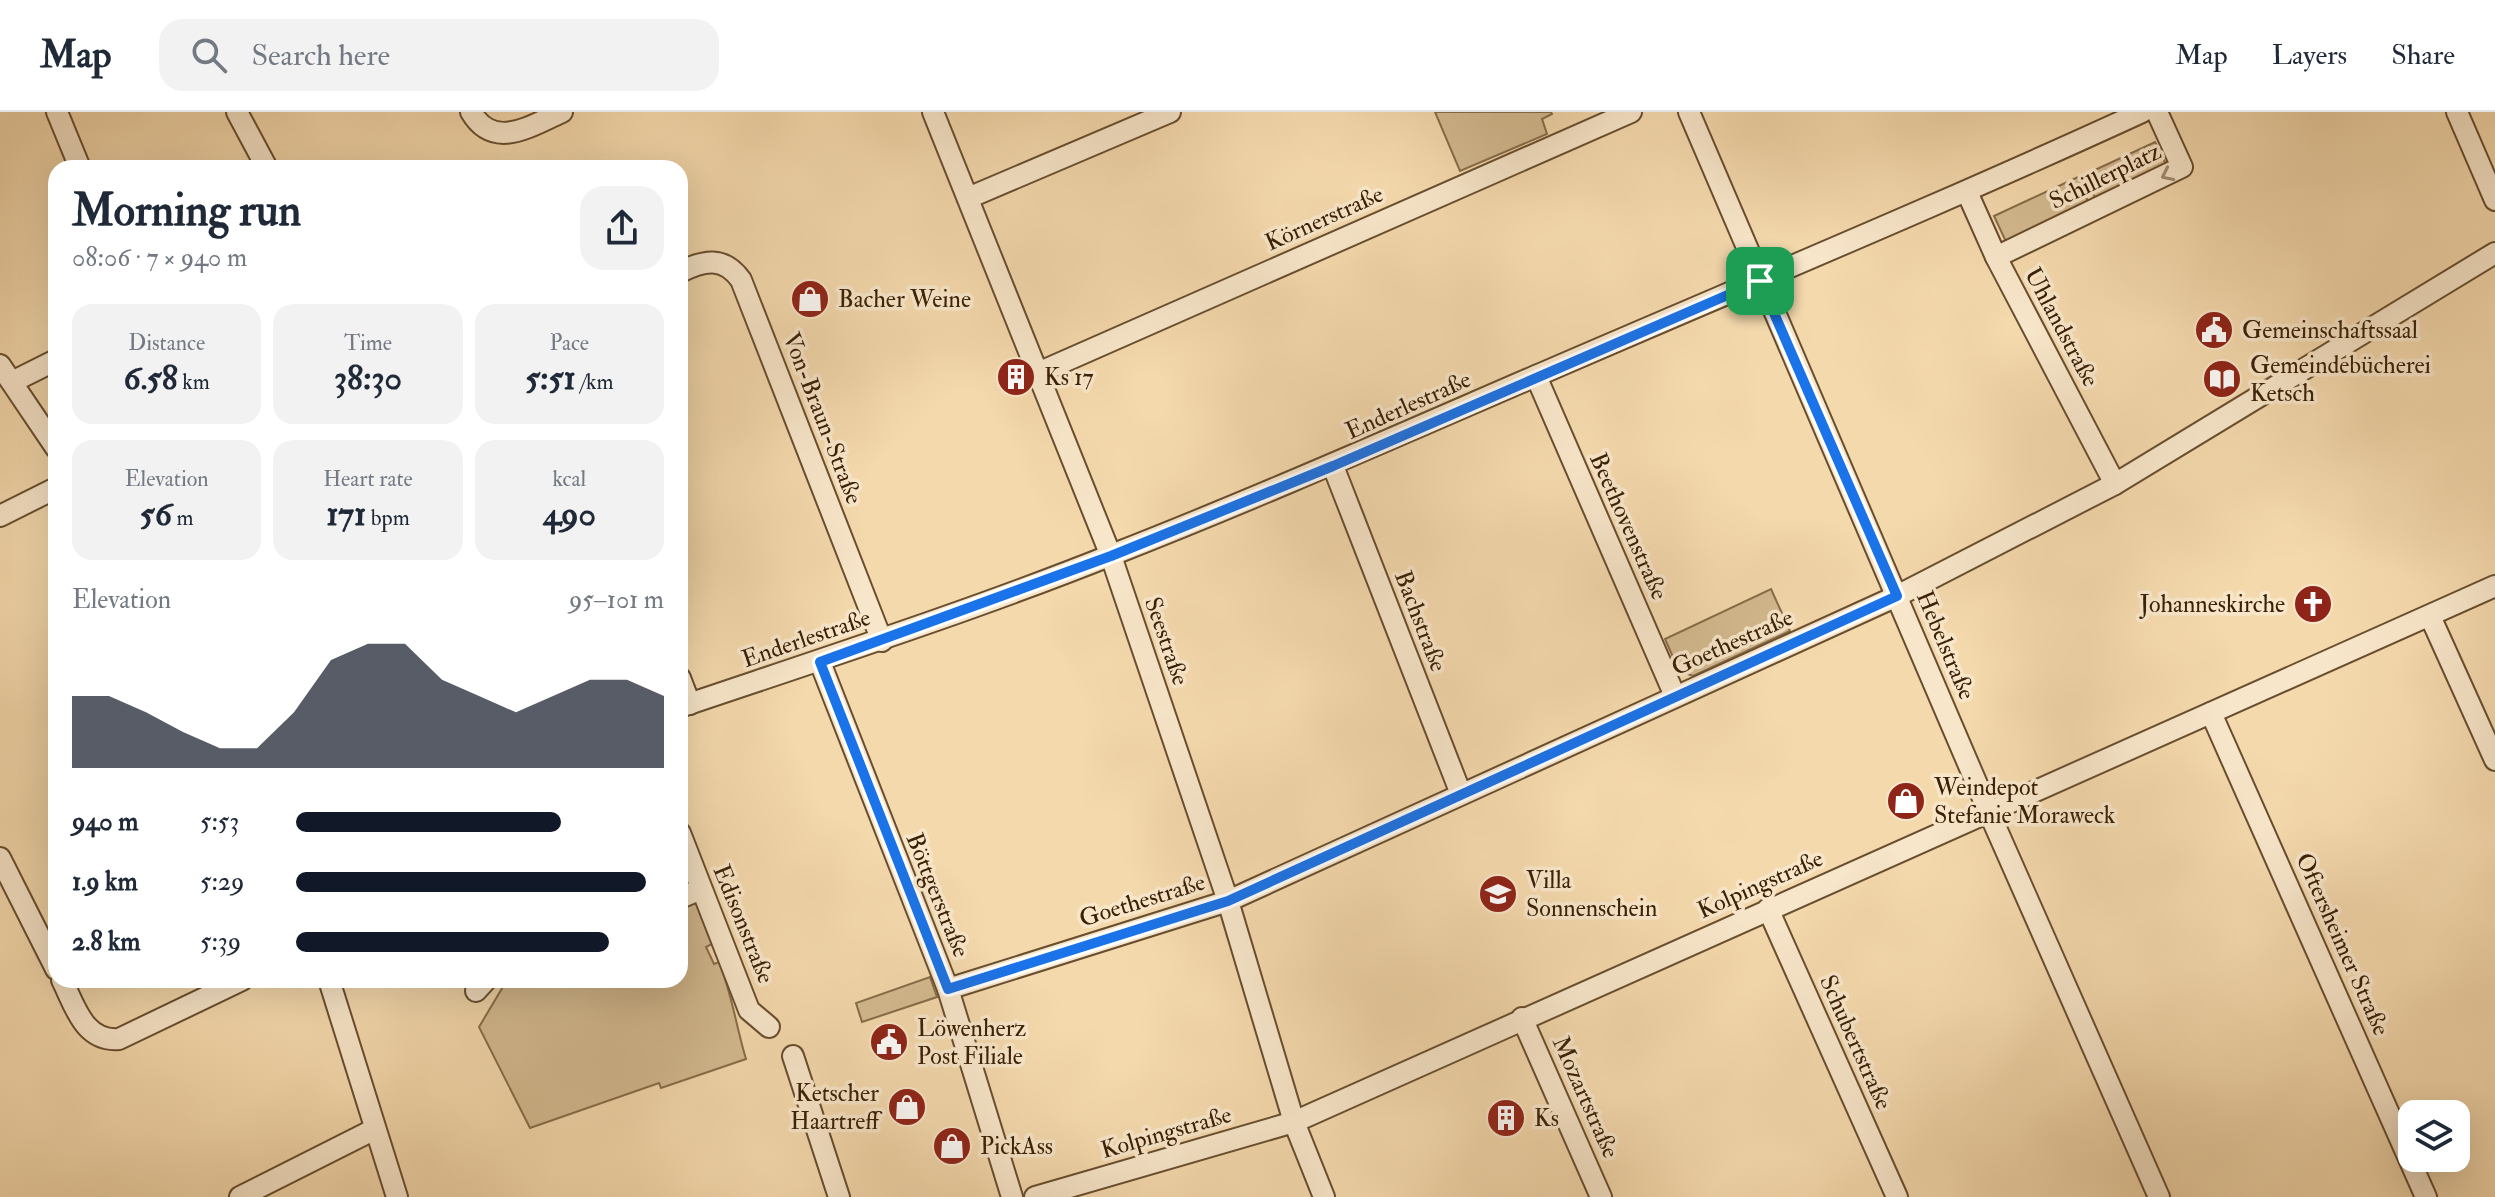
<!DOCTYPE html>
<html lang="en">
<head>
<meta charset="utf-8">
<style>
  :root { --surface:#fff; --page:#f2f2f3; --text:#1f2937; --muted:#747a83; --line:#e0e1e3; --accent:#111827 }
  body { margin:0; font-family:"IM FELL Double Pica",serif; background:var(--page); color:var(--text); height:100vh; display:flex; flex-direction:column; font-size:30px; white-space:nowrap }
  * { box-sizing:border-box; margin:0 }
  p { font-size:26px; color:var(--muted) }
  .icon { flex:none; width:44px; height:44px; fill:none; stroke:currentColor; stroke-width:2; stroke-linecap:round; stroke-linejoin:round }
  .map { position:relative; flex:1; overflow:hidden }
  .side { position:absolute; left:48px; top:48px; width:640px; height:828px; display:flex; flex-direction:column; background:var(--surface); border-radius:24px; box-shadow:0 8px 32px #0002 }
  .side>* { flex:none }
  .buttons { position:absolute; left:2398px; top:988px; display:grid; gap:16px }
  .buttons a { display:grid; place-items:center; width:72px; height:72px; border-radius:16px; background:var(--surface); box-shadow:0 8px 32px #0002; font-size:40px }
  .pin { position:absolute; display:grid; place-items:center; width:68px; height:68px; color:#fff; margin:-34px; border-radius:16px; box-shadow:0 4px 12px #0006 }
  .round { display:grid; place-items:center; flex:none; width:84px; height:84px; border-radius:24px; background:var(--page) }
  .summary { display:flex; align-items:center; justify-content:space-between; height:136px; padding:0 24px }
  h1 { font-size:44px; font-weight:700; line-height:60px }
  .figures { display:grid; grid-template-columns:repeat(3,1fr); gap:12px; height:136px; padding:8px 24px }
  .figures div { display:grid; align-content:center; border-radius:20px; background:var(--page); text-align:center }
  .figures b { font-size:34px; font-weight:700 }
  .figures small { font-size:22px; font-weight:400 }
  .figures p { font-size:22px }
  .chart { height:224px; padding:16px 24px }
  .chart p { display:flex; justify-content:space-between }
  .chart svg { width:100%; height:144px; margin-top:8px; fill:var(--accent); opacity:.7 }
  ul { padding:0 24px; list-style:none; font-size:26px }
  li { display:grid; grid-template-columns:128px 96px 1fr; align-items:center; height:60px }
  li i { height:20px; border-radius:10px; background:var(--accent) }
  header { display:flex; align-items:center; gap:48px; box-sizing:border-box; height:112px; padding:0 40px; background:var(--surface); border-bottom:2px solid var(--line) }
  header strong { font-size:38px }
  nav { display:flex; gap:44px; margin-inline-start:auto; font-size:28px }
  .search { width:560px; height:72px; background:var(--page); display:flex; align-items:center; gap:20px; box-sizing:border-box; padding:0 28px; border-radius:24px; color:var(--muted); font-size:30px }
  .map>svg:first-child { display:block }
  .green { fill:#d4ba90; stroke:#876d4a; stroke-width:2 }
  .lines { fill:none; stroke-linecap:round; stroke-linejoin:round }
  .street-casing { stroke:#684e2f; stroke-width:24 }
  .street { stroke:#f8e6ca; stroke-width:20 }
  .oneway { stroke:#a28d71 }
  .route-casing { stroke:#fff; stroke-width:16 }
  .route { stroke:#1a73e8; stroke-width:10 }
  .labels { text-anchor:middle; stroke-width:7; stroke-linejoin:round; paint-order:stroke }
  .street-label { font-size:24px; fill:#3a2005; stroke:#f8e6ca }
  .poi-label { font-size:24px; fill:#3a2005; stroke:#f8e6ca; text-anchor:start }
</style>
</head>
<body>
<header>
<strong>Map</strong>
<div class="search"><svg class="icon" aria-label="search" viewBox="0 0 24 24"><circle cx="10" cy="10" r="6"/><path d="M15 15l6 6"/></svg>Search here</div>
<nav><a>Map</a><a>Layers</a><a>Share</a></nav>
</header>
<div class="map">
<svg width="2495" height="1085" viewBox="0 0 2495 1085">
  <rect width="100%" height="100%" fill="#f4d9ad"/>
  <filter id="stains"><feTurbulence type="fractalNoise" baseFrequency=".0025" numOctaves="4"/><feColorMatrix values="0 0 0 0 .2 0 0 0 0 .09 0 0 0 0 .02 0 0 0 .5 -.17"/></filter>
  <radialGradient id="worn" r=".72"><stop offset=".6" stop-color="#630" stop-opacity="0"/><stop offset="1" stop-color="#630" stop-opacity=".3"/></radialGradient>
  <g class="green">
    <path d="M1435 0H1551L1552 2 1542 7 1547 22 1460 59Z"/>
    <path d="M2155 30 2167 54 2096 88 2084 63Z"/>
    <path d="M2078 65 2089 92 2008 134 1994 104Z"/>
    <path d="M1771 477 1790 519 1693 564 1679 559 1665 527Z"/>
    <path d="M696 789 712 832 706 835 714 852 719 850C732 882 736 914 746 947L661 976 659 971 530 1016 479 915 507 868H680V796Z"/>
    <path d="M930 865 937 885 862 910 856 891Z"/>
  </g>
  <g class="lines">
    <g class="street-casing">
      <g id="street">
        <path d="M57 0 80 56"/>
        <path d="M237 0 267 56"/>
        <path d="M471 0C494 39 530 14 562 0"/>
        <path d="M933 0 1111 444 1228 789 1294 1010 1324 1085"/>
        <path d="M1689 0 1988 698 2159 1085"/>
        <path d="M2457 0 2495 88"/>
        <path d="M1967 80 1996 145 2115 372"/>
        <path d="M968 86 1170 0"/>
        <path d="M1996 145 2182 55 2157 0"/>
        <path d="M680 160C704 148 724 144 741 168L882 529"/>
        <path d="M0 253 56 336"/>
        <path d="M1038 261 1631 0"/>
        <path d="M1536 264 1675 584"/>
        <path d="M12 270 56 248"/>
        <path d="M1333 354 1461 682"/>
        <path d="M0 404 56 376"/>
        <path d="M2430 504 2495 648"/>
        <path d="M820 550 948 877 1012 1085"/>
        <path d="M680 566 690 592"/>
        <path d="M680 595C825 546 971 499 1114 442 1257 386 1397 324 1538 263 1739 176 1942 92 2142 0"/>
        <path d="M2211 601 2426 1085"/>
        <path d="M680 721 749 898 769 915"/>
        <path d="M0 746 56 857"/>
        <path d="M680 786 701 777"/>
        <path d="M1768 797 1897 1085"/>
        <path d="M62 868C75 894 84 930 119 927L242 868"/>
        <path d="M329 868 397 1085"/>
        <path d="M948 877 1228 789 1897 484 2115 372 2495 141"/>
        <path d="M476 879 486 868"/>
        <path d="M1522 906 1601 1085"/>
        <path d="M793 944 839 1085"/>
        <path d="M240 1085 375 1017"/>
        <path d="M1035 1085 1294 1010 2495 474"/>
      </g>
    </g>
    <use href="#street" class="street"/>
  </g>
  <defs><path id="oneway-chevron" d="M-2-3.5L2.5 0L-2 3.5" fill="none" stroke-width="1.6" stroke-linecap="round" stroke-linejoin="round" transform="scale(2)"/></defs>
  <use class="oneway" href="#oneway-chevron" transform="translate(2167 63) rotate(154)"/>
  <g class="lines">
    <g class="route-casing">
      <path id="route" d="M1760 169 1897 484 1228 789 948 877 820 550 1111 444 1333 354Z"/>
    </g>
    <use href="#route" class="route"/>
  </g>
  <defs>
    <g id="shop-disc" transform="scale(2)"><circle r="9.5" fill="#8f2418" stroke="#f8e6ca"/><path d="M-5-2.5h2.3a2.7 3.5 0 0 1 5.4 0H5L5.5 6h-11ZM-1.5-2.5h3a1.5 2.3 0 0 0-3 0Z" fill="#fff"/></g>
    <g id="civic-disc" transform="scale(2)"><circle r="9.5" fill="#8f2418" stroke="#f8e6ca"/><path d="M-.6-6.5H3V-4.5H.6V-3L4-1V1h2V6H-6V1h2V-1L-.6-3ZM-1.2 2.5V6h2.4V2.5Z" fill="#fff"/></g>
    <g id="building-disc" transform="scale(2)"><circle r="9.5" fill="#8f2418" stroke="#f8e6ca"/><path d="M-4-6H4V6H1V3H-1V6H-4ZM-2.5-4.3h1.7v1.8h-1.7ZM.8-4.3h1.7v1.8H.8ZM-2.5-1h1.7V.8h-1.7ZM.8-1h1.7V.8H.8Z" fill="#fff"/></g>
    <g id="library-disc" transform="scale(2)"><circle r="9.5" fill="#8f2418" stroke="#f8e6ca"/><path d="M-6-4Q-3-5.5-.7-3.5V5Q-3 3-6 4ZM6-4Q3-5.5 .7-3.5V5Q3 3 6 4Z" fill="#fff"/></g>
    <g id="church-disc" transform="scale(2)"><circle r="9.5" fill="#8f2418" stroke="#f8e6ca"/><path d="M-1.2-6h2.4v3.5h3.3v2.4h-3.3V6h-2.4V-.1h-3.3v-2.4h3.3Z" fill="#fff"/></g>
    <g id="school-disc" transform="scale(2)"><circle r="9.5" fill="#8f2418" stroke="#f8e6ca"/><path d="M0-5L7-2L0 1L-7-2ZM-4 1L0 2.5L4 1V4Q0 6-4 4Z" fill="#fff"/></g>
  </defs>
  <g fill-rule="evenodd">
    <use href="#shop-disc" x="810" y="187"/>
    <use href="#civic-disc" x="2214" y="218"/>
    <use href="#building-disc" x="1016" y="265"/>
    <use href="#library-disc" x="2222" y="267"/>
    <use href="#church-disc" x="2313" y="492"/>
    <use href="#shop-disc" x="1906" y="689"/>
    <use href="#school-disc" x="1498" y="782"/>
    <use href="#civic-disc" x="889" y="930"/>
    <use href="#shop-disc" x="907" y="995"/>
    <use href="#building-disc" x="1506" y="1006"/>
    <use href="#shop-disc" x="952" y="1034"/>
  </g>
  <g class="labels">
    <g class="street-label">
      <text transform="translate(2105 64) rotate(-26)" y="8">Schillerplatz</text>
      <text transform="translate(1324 106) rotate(-24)" y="8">Körnerstraße</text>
      <text transform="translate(2062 215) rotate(62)" y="8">Uhlandstraße</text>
      <text transform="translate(1408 293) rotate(-24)" y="8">Enderlestraße</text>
      <text transform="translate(823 306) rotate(69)" y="8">Von-Braun-Straße</text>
      <text transform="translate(1629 414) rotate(66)" y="8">Beethovenstraße</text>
      <text transform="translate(1421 509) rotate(69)" y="8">Bachstraße</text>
      <text transform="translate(806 526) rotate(-19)" y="8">Enderlestraße</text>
      <text transform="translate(1167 529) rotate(71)" y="8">Seestraße</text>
      <text transform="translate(1732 530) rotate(-24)" y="8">Goethestraße</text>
      <text transform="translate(1946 533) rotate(67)" y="8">Hebelstraße</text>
      <text transform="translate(1760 772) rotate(-24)" y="8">Kolpingstraße</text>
      <text transform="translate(938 783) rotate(68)" y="8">Böttgerstraße</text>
      <text transform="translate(1142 788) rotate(-17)" y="8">Goethestraße</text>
      <text transform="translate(744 812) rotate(68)" y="8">Edisonstraße</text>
      <text transform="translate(2343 832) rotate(66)" y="8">Oftersheimer Straße</text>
      <text transform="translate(1856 930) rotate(66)" y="8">Schubertstraße</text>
      <text transform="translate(1586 985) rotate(66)" y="8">Mozartstraße</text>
      <text transform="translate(1166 1020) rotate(-16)" y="8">Kolpingstraße</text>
    </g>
    <g class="poi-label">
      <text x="838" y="195">Bacher Weine</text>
      <text x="2242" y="226">Gemeinschaftssaal</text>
      <text x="2250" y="261">Gemeindebücherei<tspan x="2250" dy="28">Ketsch</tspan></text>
      <text x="1044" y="273">Ks 17</text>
      <text x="2285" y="500" text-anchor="end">Johanneskirche</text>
      <text x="1934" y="683">Weindepot<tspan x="1934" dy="28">Stefanie Moraweck</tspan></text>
      <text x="1526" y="776">Villa<tspan x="1526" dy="28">Sonnenschein</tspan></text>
      <text x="917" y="924">Löwenherz<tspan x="917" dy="28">Post Filiale</tspan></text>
      <text x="879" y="989" text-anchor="end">Ketscher<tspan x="879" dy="28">Haartreff</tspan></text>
      <text x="1534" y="1014">Ks</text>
      <text x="980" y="1042">PickAss</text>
    </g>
  </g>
  <rect width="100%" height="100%" filter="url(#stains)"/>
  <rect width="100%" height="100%" fill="url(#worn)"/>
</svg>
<div class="buttons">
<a><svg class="icon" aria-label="layers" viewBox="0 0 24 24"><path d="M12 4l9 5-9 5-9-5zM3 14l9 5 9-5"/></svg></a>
</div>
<div class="pin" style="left:1760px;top:169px;background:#1e9e55"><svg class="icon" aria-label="arrive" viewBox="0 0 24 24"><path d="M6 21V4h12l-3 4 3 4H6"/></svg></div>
<section class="side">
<div class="summary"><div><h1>Morning run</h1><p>08:06 · 7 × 940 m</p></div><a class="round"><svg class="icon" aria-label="share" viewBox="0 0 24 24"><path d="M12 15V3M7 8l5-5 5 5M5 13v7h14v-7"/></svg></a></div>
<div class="figures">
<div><p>Distance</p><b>6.58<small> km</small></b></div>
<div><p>Time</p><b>38:30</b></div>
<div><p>Pace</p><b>5:51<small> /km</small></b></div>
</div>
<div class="figures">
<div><p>Elevation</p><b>56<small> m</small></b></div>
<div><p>Heart rate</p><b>171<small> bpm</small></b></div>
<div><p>kcal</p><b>490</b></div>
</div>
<div class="chart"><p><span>Elevation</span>95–101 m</p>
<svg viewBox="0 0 160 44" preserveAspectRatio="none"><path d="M0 44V22L10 22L20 27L30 33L40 38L50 38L60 27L70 11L80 6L90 6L100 17L110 22L120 27L130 22L140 17L150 17L160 22V44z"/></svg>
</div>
<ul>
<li><b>940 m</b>5:53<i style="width:72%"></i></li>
<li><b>1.9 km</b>5:29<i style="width:95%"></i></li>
<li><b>2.8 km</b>5:39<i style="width:85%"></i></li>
</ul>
</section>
</div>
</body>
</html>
